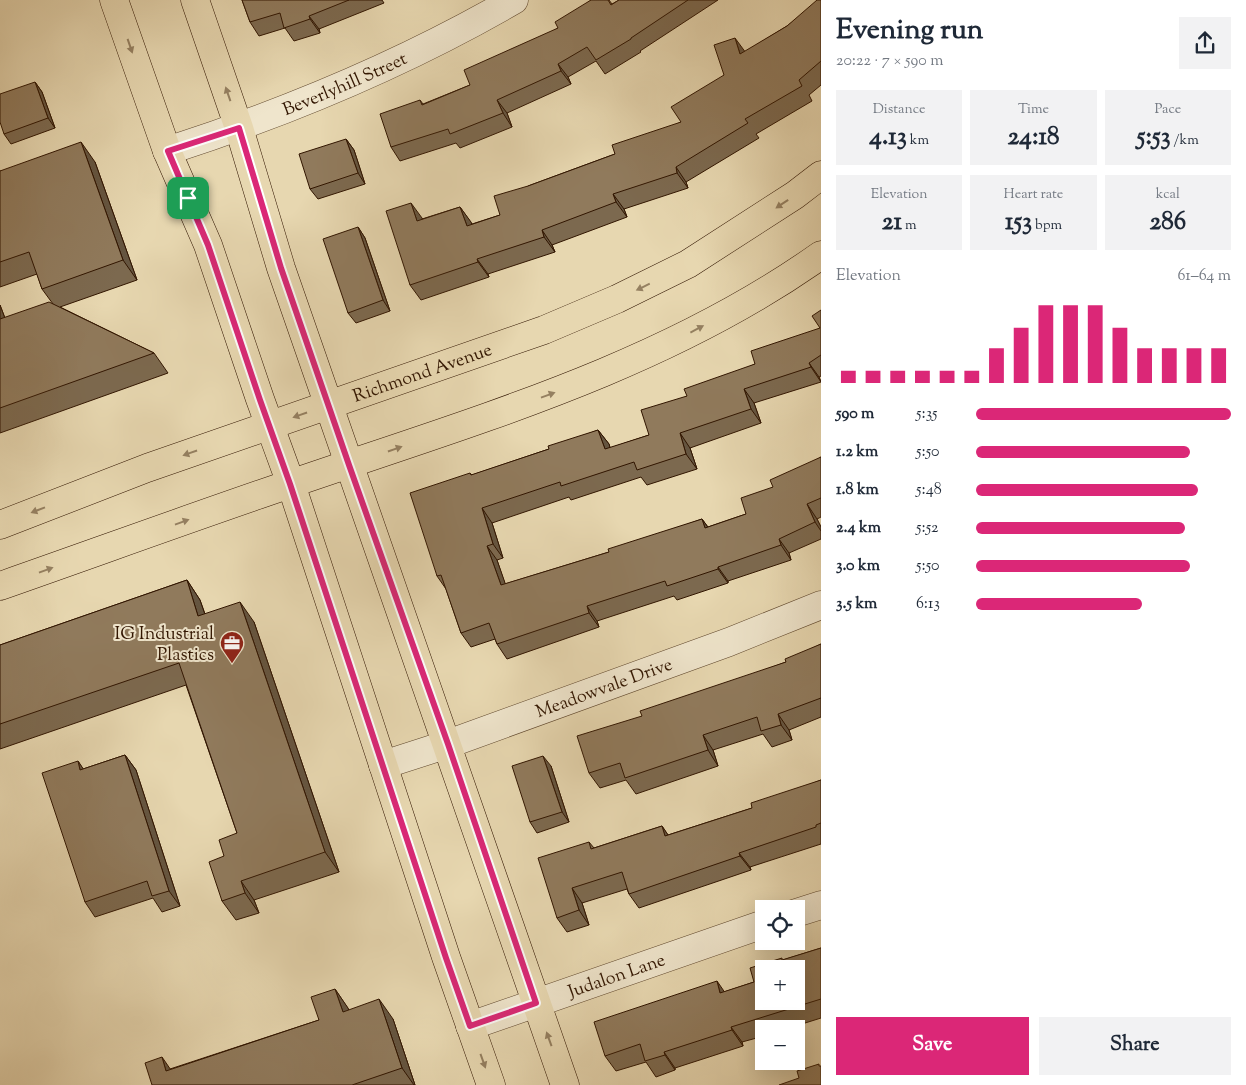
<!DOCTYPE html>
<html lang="en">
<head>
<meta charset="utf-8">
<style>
  :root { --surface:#fff; --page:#f2f2f3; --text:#1f2937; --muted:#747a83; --accent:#db2777 }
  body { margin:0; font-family:"Sorts Mill Goudy",serif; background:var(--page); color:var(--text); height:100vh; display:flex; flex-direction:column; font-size:19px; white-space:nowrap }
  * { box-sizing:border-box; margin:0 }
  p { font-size:16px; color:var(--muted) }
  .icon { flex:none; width:28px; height:28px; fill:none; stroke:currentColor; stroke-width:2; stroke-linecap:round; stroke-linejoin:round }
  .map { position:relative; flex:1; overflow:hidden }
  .sheet { display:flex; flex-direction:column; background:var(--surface); width:425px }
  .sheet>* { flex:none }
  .tools { position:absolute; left:755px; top:900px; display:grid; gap:10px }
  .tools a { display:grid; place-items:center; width:50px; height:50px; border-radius:0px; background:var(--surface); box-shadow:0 5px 20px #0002; font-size:25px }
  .pin { position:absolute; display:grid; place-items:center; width:42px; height:42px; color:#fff; margin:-21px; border-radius:10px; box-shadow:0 2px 8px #0006 }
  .round { display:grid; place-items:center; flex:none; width:52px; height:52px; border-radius:0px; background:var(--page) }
  .head { display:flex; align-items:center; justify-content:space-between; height:85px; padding:0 15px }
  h1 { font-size:28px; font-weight:700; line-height:38px }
  .stats { display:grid; grid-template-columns:repeat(3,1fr); gap:8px; height:85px; padding:5px 15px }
  .stats div { display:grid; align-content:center; border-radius:0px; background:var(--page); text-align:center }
  .stats b { font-size:25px; font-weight:700 }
  .stats small { font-size:14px; font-weight:400 }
  .stats p { font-size:14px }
  .chart { height:140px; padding:10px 15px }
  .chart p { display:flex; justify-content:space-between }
  .chart svg { width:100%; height:90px; margin-top:5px; stroke:var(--accent); stroke-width:6 }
  .button { display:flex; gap:10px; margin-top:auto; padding:10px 15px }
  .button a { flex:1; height:58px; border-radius:0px; background:var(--accent); color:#fff; font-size:20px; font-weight:700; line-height:58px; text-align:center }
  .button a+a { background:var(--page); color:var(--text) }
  ul { padding:0 15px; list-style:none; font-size:16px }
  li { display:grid; grid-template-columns:80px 60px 1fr; align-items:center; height:38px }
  li i { height:12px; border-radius:6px; background:var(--accent) }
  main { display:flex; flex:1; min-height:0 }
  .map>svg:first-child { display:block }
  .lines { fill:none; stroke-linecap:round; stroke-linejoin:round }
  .minor-casing { stroke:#5e462c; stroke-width:29 }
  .major-casing { stroke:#311500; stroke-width:29 }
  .minor { stroke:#efe5cc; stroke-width:28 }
  .major { stroke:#e7d7b0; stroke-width:28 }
  .wall { fill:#7c694f; stroke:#311500 }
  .shaded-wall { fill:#655540; stroke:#311500 }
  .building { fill:#907a5c; stroke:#311500; fill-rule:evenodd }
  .oneway { fill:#958061 }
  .route-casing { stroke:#fff; stroke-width:10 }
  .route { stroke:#db2777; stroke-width:6 }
  .labels { text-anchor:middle; stroke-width:4; stroke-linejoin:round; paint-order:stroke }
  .street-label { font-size:18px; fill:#311500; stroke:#efe5cc }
  .poi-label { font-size:18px; fill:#311500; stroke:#efe5cc; text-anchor:end }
</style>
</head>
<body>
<main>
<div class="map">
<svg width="821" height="1085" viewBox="0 0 821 1085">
  <rect width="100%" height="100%" fill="#e7d7b0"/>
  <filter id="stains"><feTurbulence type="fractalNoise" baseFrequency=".004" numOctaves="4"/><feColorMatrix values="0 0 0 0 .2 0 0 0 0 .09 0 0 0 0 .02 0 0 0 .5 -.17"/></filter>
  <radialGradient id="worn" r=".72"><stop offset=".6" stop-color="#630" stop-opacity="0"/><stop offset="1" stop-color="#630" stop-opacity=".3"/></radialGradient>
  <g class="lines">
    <g class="minor-casing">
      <g id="minor">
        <path id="s1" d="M167 151C288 112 405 63 514 0"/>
        <path id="s2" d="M383 765 448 744 729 642 821 605"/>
        <path d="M796 913 821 905"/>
        <path id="s3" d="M470 1026 764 924"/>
      </g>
    </g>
    <g class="major-casing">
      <g id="major">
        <path d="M114 0 167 151 208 245 260 399 291 484 446 957 491 1085"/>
        <path d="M195 0 239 128 281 268 565 1085"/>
        <path id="s4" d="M0 525 147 468 544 330 617 299 688 264 795 195 821 175"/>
        <path d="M0 586C97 552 193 517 290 484 473 421 662 368 821 255"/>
      </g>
    </g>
    <use href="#minor" class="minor"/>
    <use href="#major" class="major"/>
  </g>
  <g class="wall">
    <path d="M242 0H382L384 3 319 29 320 33 294 41 285 28 259 36 250 22Z"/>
    <path d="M591 0H609L612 4 619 0H718L640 51 641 52 605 74 596 61 568 77 571 84 507 113 512 127 460 148 456 143 400 161 391 147 420 100 423 104 470 85 558 28Z"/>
    <path d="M821 0V85L809 95 812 101 756 134 759 138 686 182 688 188 624 209 627 217 552 245 555 252 488 274 489 277 421 300 410 285 422 218V219L460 207 472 224 500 215 528 186 615 154 681 122 745 52 787 26Z"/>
    <path d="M35 82 42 92 55 128 11 144 4 134Z"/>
    <path d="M346 139 354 150 365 184 318 199 310 189Z"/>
    <path d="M95 162 137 280 60 307 154 353 168 373 0 433V305L5 318 53 304 42 289 37 274 0 287V171Z"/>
    <path d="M358 227 365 238 390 311 356 323 348 313Z"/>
    <path d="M821 310V376L819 377 821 382 754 403 761 423 690 448 697 469 647 485 641 477 571 500 569 497 492 523 503 558 497 560 505 584 609 552 702 519 708 527 746 514 773 487 821 457V517L817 519 821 527V539L789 553 791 560 728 581V583L677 600 674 596 597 621 599 627 507 659 497 644 495 639 471 647 461 633 446 589 437 576 470 473 472 475 549 449 598 430 609 444 610 448 649 435 687 396 755 364 820 328Z"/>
    <path d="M187 580 200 600 205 614 254 622 339 872 254 900 259 913 236 920 222 901 224 856 237 833 186 685 0 749V645Z"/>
    <path d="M821 644V717L789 730 792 740 772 747 763 734 713 750 718 766 636 794 626 780 600 788 589 773 642 716 786 662Z"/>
    <path d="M125 755 136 770 180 906 162 912 153 898 95 917 85 902 78 761 83 769Z"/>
    <path d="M551 766 569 822 537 833 530 822Z"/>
    <path d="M821 780V844L750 867 751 870 639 908 629 894 627 889 582 903 589 925 567 932 557 918 589 842 594 848 662 826 668 835 752 808Z"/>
    <path d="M821 948V1018L786 1029H764V1036L742 1042 743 1046 675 1068V1070L656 1077 646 1062 616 1071 605 1056 724 992 754 982 783 960Z"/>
    <path d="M335 989 349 1010 393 1019 415 1085H152L170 1069 319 1020Z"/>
  </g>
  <g class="shaded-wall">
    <path d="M309 16 319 29 320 33 310 19Z"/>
    <path d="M735 38 746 53 740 54Z"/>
    <path d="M558 64 568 77 571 84 561 71Z"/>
    <path d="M35 82 42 92 55 128 48 118Z"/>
    <path d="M497 100 507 113 512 127 503 113Z"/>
    <path d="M346 139 354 150 365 184 358 173Z"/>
    <path d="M81 142 95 162 137 280 123 260Z"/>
    <path d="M676 167 686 182 688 188 677 173Z"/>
    <path d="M613 194 624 209 627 217 616 202Z"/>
    <path d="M411 203 422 218 428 236 417 221Z"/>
    <path d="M460 207 471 222 477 241 467 226Z"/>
    <path d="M358 227 365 238 390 311 383 300Z"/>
    <path d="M542 230 552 245 555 252 544 237Z"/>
    <path d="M477 259 488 274 489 277 478 262Z"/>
    <path d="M0 305 13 340 0 322Z"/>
    <path d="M809 363 819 377 821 382 811 367Z"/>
    <path d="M744 389 754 403 761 423 751 409Z"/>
    <path d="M598 430 609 444 615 464 605 449Z"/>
    <path d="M680 433 690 448 697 469 686 454Z"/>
    <path d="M807 504 817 519 821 527V531L815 522Z"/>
    <path d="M482 508 492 523 503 558 493 544Z"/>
    <path d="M702 519 712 533 705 528Z"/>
    <path d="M779 539 789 553 791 560 781 545Z"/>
    <path d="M487 546 497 560 511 600 501 585Z"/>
    <path d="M718 567 728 581V583L718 569Z"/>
    <path d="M187 580 200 600 212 635 198 616Z"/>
    <path d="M240 602 254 622 339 872 325 852Z"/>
    <path d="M587 606 597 621 599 627 589 613Z"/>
    <path d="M778 714 789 730 792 740 781 725Z"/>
    <path d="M703 735 713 750 718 766 708 750Z"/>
    <path d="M125 755 136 770 180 906 169 891Z"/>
    <path d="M543 756 551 766 569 822 562 812Z"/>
    <path d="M78 761 88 776 80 770Z"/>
    <path d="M662 826 672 841 665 836Z"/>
    <path d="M739 853 750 867 751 870 740 856Z"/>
    <path d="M241 881 254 900 259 913 245 893Z"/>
    <path d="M572 888 582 903 589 925 579 910Z"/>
    <path d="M717 981 728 997 720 993Z"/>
    <path d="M335 989 348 1008 356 1031 343 1012Z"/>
    <path d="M379 999 393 1019 415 1085H414L402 1068Z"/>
    <path d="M731 1027 742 1042 743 1046 732 1030Z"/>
    <path d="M664 1052 675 1068V1070L665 1055Z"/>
    <path d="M162 1057 175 1076 166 1071Z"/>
  </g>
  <g class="building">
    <path d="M242 0H349L309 16 310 19 284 28 280 13 250 22Z"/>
    <path d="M591 0H608L611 5 619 0H688L631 38V39L596 60 587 47 558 64 561 71 497 100 503 113 450 134 448 129 391 147 380 114 420 100 422 105 470 85 464 70 558 28 555 22Z"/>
    <path d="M817 0H821V61L799 80 802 86 745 119 748 123 676 167 677 173 613 194 616 202 542 230 544 237 477 259 478 262 410 285 386 211 411 203 417 221 460 207 467 226 500 215 494 196 528 186 615 154 612 145 681 122 671 107 724 75 714 45 735 38 740 54 787 26Z"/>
    <path d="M35 82 48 118 4 134 0 122V94Z"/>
    <path d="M346 139 358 173 310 189 299 154Z"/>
    <path d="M81 142 123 260 42 289 29 252 0 262V171Z"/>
    <path d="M358 227 383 300 348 313 323 239Z"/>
    <path d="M49 302 154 353 0 408V319Z"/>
    <path d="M821 310V355L809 363 811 367 744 389 751 409 680 433 686 454 637 470 634 462 561 486 560 482 482 508 493 544 487 546 501 585 609 552 608 549 702 519 705 528 746 514 741 498 773 487 770 480 821 457V498L807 504 815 522 779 539 781 545 718 567V569L667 586 665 581 587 606 589 613 497 644 489 623 461 633 441 575 437 576 410 493 470 473 471 475 549 449 548 446 598 430 605 449 649 435 641 410 687 396 684 389 755 364 751 351 820 328 812 316Z"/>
    <path d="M187 580 198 616 240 602 325 852 241 881 245 893 222 901 209 862 224 856 219 840 237 833 179 663 0 724V645Z"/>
    <path d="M821 644V698L778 714 781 725 761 731 757 717 703 735 708 750 625 778 620 763 589 773 577 736 642 716 640 711 786 662 785 659Z"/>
    <path d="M125 755 169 891 152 896 147 881 85 902 42 773 78 761 80 770Z"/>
    <path d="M543 756 562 812 530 822 512 766Z"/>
    <path d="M821 780V823L816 825V827L739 853 740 856 629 894 622 872 572 888 579 910 557 918 538 858 589 842 591 849 662 826 665 836 752 808 751 803Z"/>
    <path d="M821 948V999L731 1027 732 1030 664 1052 665 1055 645 1061 640 1044 605 1056 594 1022 717 981 720 993 754 982 750 968 782 958V960ZM764 969H796V1001H764Z"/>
    <path d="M335 989 343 1012 379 999 402 1068 352 1085H152L145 1063 162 1057 166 1071 319 1020 311 997Z"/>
    <path d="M819 1064V1066H821V1085H779L799 1078 797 1071Z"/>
  </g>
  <defs><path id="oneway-solid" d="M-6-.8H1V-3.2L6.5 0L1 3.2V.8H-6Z" transform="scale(1.25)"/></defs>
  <g class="oneway">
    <use href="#oneway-solid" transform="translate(130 46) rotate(71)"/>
    <use href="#oneway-solid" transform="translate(228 94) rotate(-109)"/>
    <use href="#oneway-solid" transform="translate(782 204) rotate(146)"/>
    <use href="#oneway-solid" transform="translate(643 287) rotate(154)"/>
    <use href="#oneway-solid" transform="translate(697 329) rotate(-28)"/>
    <use href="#oneway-solid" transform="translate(548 395) rotate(-20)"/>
    <use href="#oneway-solid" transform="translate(300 415) rotate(161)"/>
    <use href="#oneway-solid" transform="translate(395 449) rotate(-19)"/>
    <use href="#oneway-solid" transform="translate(190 453) rotate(161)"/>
    <use href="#oneway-solid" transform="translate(38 510) rotate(159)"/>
    <use href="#oneway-solid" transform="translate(182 522) rotate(-20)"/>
    <use href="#oneway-solid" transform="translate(46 570) rotate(-20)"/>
    <use href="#oneway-solid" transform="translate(549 1039) rotate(-110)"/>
    <use href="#oneway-solid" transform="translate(483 1061) rotate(70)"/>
  </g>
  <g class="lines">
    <g class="route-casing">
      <path id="route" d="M239 128 281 268 349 465 448 744 536 1003 470 1026 446 958 290 484 260 400 208 245 168 151Z"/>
    </g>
    <use href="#route" class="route"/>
  </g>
  <defs>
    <g id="office-pin" transform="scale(1.25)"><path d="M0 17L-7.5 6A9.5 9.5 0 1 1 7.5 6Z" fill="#8f2418" stroke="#efe5cc"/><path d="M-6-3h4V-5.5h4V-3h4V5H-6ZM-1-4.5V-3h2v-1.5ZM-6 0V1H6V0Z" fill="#fff"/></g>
  </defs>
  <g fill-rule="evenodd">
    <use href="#office-pin" x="232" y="643"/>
  </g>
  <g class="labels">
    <g class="street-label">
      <text dy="6" stroke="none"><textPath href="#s1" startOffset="190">Beverlyhill Street</textPath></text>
      <text dy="6" stroke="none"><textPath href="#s4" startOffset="449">Richmond Avenue</textPath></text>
      <text dy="6" stroke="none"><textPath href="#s2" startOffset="234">Meadowvale Drive</textPath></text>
      <text dy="6" stroke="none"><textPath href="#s3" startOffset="155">Judalon Lane</textPath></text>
    </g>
    <g class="poi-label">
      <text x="214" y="639">IG Industrial<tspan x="214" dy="21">Plastics</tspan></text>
    </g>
  </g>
  <rect width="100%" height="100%" filter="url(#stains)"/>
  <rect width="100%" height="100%" fill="url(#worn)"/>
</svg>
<div class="tools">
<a><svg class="icon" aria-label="locate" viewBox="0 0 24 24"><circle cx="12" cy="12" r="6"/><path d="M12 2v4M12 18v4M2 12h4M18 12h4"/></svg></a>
<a>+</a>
<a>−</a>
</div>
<div class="pin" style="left:188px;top:198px;background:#1e9e55"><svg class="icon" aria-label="arrive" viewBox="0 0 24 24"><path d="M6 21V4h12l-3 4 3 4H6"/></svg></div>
</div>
<section class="sheet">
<div class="head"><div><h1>Evening run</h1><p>20:22 · 7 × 590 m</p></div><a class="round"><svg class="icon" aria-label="share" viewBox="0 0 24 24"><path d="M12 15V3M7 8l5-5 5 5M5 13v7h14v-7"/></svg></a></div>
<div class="stats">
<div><p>Distance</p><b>4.13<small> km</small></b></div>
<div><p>Time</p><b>24:18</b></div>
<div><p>Pace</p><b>5:53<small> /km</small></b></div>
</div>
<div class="stats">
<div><p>Elevation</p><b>21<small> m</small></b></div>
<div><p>Heart rate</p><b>153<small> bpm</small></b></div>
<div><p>kcal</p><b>286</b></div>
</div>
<div class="chart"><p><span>Elevation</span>61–64 m</p>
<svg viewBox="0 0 160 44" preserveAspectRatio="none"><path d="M5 44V38M15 44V38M25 44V38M35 44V38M45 44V38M55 44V38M65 44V27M75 44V17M85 44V6M95 44V6M105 44V6M115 44V17M125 44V27M135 44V27M145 44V27M155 44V27"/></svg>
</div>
<ul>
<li><b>590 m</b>5:35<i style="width:100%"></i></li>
<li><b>1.2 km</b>5:50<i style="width:84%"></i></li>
<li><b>1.8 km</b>5:48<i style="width:87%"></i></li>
<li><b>2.4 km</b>5:52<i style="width:82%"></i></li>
<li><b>3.0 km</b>5:50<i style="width:84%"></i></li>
<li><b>3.5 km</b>6:13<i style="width:65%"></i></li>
</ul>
<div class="button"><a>Save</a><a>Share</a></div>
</section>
</main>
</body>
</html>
